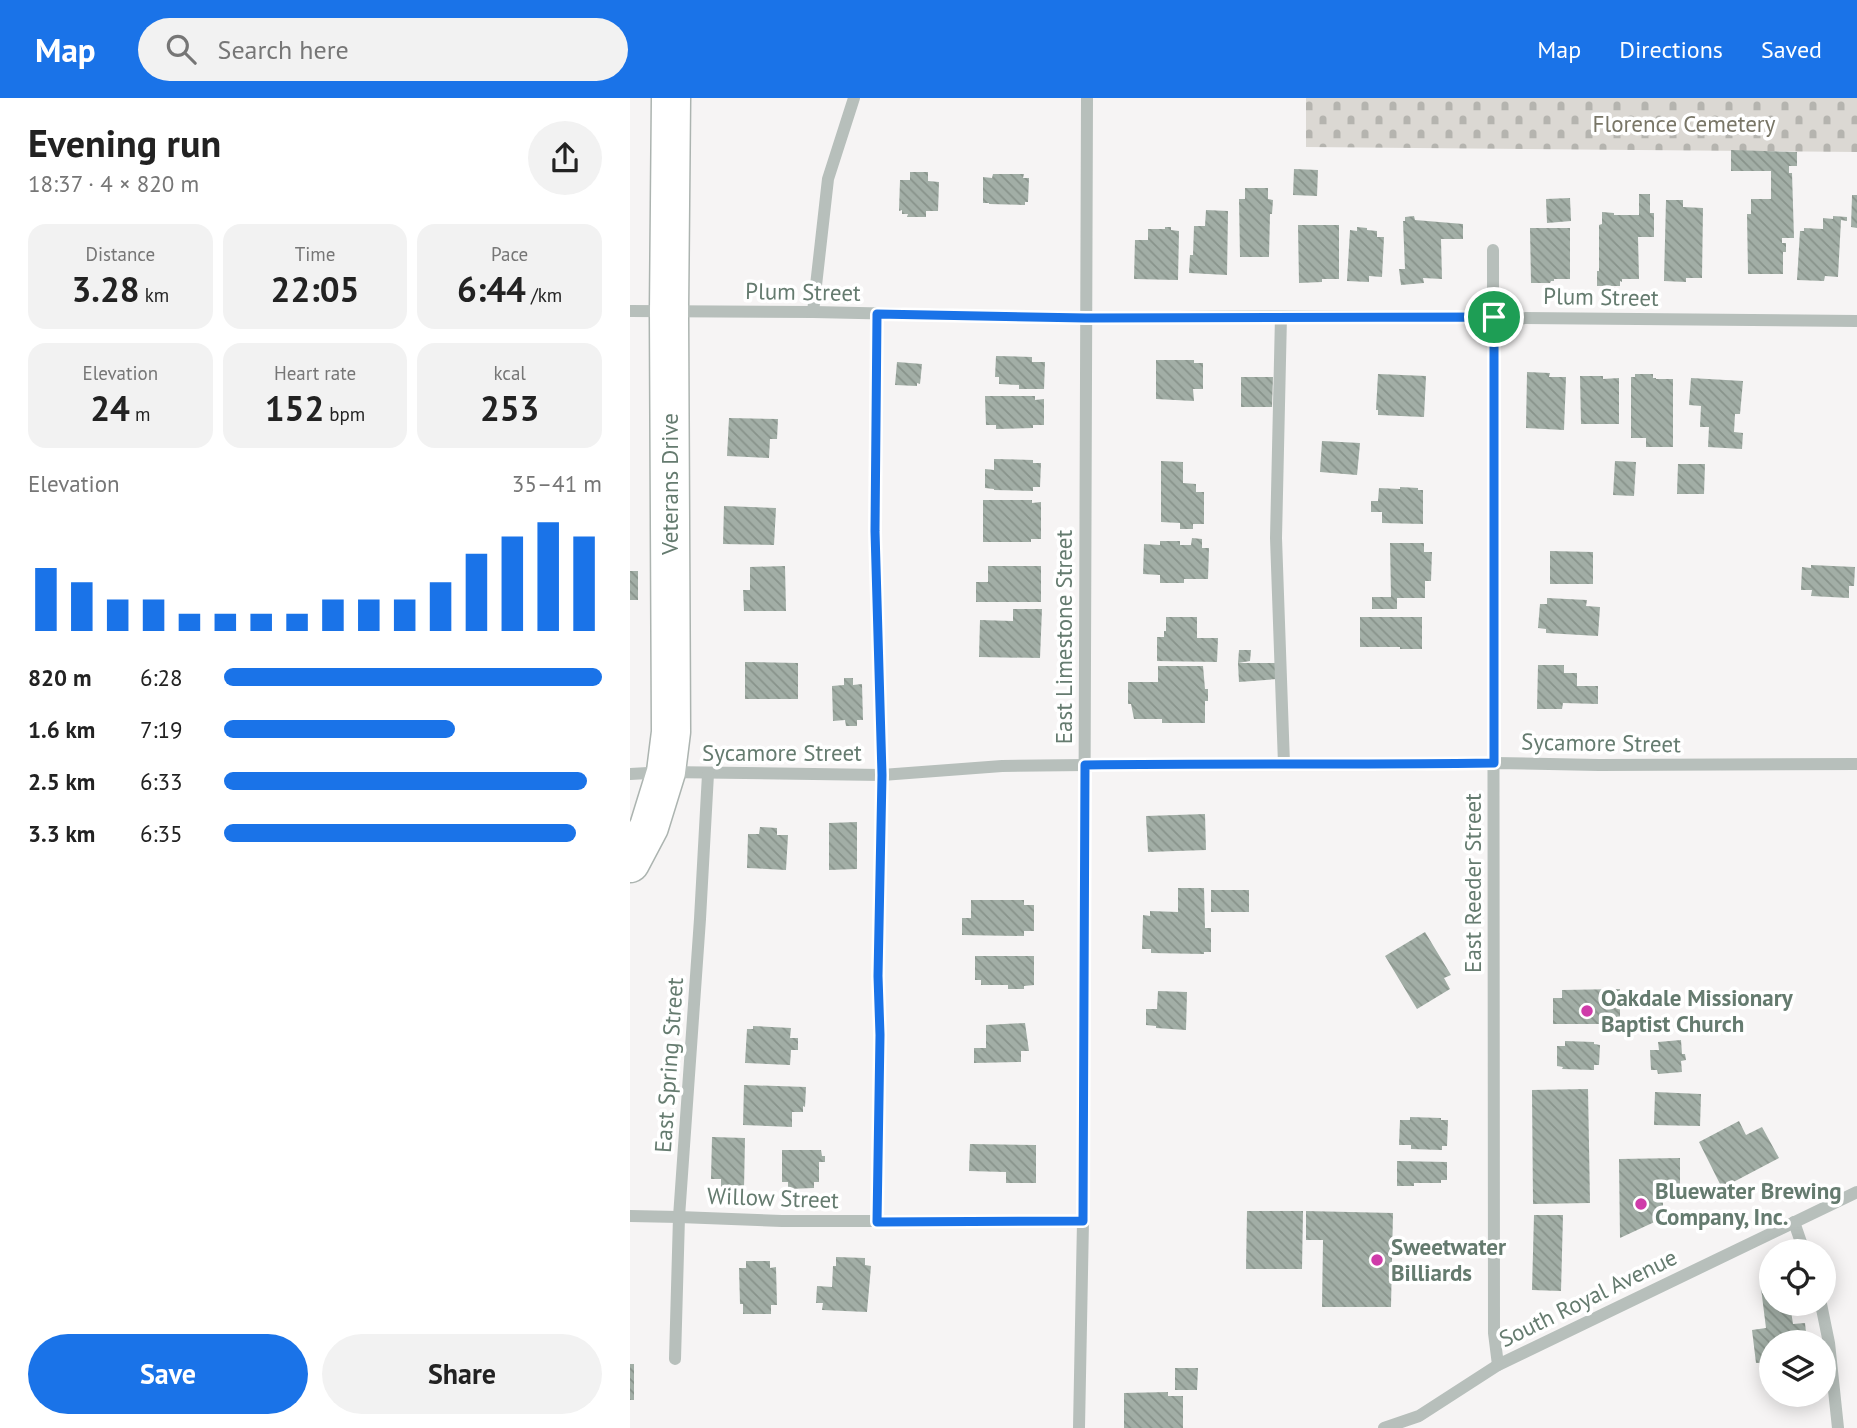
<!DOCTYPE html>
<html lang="en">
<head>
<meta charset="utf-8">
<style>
  :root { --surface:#fff; --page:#f2f2f2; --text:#222; --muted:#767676; --accent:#1a73e8 }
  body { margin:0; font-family:"PT Sans",sans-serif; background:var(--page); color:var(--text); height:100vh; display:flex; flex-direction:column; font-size:26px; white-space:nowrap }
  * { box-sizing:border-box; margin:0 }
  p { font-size:23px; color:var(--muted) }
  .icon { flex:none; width:38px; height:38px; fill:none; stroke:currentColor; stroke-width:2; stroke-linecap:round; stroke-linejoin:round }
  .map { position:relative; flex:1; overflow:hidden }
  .sheet { display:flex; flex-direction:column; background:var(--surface); width:630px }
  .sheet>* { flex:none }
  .controls { position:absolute; left:1129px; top:1141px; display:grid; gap:14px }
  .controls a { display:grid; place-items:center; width:77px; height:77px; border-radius:50%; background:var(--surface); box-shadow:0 4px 18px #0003; font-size:35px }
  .pin { position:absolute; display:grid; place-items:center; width:60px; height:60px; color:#fff; margin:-30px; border:4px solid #fff; border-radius:50%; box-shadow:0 2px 7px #0007 }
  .round { display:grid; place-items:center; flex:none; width:74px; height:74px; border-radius:37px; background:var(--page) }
  .summary { display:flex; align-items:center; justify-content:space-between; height:119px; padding:0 28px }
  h1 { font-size:38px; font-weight:700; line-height:52px }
  .metrics { display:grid; grid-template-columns:repeat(3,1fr); gap:10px; height:119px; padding:7px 28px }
  .metrics div { display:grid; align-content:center; border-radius:18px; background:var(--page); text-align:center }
  .metrics b { font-size:35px; font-weight:700 }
  .metrics small { font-size:19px; font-weight:400 }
  .metrics p { font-size:19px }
  .chart { height:196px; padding:14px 28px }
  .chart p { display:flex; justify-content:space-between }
  .chart svg { width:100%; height:126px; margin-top:7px; stroke:var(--accent); stroke-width:6 }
  .action { display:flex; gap:14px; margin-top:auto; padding:14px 28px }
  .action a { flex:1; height:80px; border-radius:42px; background:var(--accent); color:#fff; font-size:28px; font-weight:700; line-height:80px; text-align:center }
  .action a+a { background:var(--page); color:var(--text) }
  ul { padding:0 28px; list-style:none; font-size:23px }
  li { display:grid; grid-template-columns:112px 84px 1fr; align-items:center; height:52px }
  li i { height:18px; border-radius:9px; background:var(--accent) }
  header { display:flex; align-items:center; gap:42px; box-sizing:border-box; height:98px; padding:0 35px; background:var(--accent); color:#fff }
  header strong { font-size:33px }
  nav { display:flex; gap:38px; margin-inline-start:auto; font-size:24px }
  .search { width:490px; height:63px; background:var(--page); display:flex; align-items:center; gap:18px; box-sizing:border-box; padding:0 24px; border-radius:38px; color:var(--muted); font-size:26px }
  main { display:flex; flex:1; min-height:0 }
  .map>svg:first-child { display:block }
  .cemetery { fill:url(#cemetery-stones) }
  .building { fill:url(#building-back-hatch) }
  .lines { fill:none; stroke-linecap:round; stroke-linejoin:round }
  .major-casing { stroke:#acb4b0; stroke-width:41 }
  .minor { stroke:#b7bfbb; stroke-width:12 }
  .major { stroke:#fff; stroke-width:38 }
  .route-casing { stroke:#fff; stroke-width:14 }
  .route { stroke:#1a73e8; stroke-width:9 }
  .poi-dot { fill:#cf3ba9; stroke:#fff; stroke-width:2.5 }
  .labels { text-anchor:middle; stroke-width:7; stroke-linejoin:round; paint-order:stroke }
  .park-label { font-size:23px; fill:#797667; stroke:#fff }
  .street-label { font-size:23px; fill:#657b6f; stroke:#fff }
  .poi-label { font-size:23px; font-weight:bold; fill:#657b6f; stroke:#fff; text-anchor:start }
</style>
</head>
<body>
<header>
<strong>Map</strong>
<div class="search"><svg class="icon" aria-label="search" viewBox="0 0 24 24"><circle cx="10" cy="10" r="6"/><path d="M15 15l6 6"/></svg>Search here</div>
<nav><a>Map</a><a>Directions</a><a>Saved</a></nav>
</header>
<main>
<section class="sheet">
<div class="summary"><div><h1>Evening run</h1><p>18:37 · 4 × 820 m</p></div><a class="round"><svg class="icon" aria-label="share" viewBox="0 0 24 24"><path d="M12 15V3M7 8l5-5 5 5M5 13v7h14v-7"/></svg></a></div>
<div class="metrics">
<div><p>Distance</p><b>3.28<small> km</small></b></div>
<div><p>Time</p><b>22:05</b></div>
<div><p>Pace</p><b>6:44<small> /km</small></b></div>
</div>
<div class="metrics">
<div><p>Elevation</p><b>24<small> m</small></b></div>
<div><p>Heart rate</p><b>152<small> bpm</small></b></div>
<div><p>kcal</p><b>253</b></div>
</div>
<div class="chart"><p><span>Elevation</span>35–41 m</p>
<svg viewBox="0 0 160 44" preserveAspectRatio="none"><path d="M5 44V22M15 44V27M25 44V33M35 44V33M45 44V38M55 44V38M65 44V38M75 44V38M85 44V33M95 44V33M105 44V33M115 44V27M125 44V17M135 44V11M145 44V6M155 44V11"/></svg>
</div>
<ul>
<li><b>820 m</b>6:28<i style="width:100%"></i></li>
<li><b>1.6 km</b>7:19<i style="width:61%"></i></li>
<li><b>2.5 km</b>6:33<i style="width:96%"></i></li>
<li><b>3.3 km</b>6:35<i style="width:93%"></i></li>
</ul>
<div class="action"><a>Save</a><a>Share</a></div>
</section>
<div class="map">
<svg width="1227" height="1330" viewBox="0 0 1227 1330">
  <defs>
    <pattern id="cemetery-stones" width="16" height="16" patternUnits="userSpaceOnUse" patternTransform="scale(1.75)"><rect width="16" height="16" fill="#dbd8d3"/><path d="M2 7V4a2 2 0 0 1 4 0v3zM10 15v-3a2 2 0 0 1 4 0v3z" fill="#b5b4af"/></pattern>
    <pattern id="building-back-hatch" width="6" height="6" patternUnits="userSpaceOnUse" patternTransform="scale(1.75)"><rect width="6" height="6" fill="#a2aea6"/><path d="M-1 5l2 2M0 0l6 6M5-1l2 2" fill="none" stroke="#88938b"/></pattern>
  </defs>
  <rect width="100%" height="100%" fill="#f6f4f4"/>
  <path class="cemetery" d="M676 0H1227V54L676 49Z"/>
  <g class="building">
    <path d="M1101 52 1167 54V68H1159V75H1162L1164 140H1152V145H1156V154H1153V176H1118L1117 116H1121V101H1141V73H1101Z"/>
    <path d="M664 71 688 72 687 98 663 97Z"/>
    <path d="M280 74H298V83L309 84 308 113H296V119H277L278 116H272V112L269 113 270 82H280Z"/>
    <path d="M363 76H394L393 80H399L398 104H395V107L359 106V105H353V79L362 80Z"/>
    <path d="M615 90H638V101L643 102 642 116H640L639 159H610L609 101H615Z"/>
    <path d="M1009 96H1020V115H1024V139H1008L1009 181H992V184L990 183V188H967V173H969V127L972 126V114L984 115V117H1009Z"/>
    <path d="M1222 97H1227V130L1221 129Z"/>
    <path d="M940 100 941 123 917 125 916 101Z"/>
    <path d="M1036 102H1053V109L1073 110 1072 180H1056V184L1034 183Z"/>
    <path d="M576 112 598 113 597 177 559 175 560 157H563L564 128H575Z"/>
    <path d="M784 118 785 122 833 126V141H811L812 181 793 180 794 185 771 187 769 171H775L773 123H775V119Z"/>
    <path d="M1203 118 1217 119V123L1211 122 1208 179 1195 178 1194 183 1167 182 1170 133H1174V130L1193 131V120L1203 121Z"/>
    <path d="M668 127H709V181H692V184L669 185Z"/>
    <path d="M535 129H541V132L549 133 548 182 504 181 505 142H518V131H535Z"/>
    <path d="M727 129 737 130V132L747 133V139H754L752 179 739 178V184L717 183 720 132 727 133Z"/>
    <path d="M900 130H940V181H924V183H921L920 185H901Z"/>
    <path d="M366 258 402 259V264H415L414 291H389V287L369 286V279H365Z"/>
    <path d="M526 262H564V265H573V291H563L564 303 526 301Z"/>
    <path d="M267 264 292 266 290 286 287 285V288L265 287Z"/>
    <path d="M897 274 920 275 919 279H936L934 332 896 330Z"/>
    <path d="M748 276 796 278 794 319 748 317V312H746Z"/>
    <path d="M1005 276H1023V280H1026V281H1043V349H1016V340H1001V279H1005Z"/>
    <path d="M950 278H973V281L989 280V326H951Z"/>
    <path d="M611 279H643L642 309H611Z"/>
    <path d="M1061 280 1113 283 1110 316H1105L1104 334 1113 335 1112 351 1078 349 1079 329H1070L1071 308 1059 307Z"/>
    <path d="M355 298H405V302L414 301V327H403V330L366 331V327H356Z"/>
    <path d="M99 320 148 321 147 341H140L139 360 97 358Z"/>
    <path d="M692 343 730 345 727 377 690 374Z"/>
    <path d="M364 361 403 362V365H411L410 389H403V393L364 392V391L355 390V371L364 372Z"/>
    <path d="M531 363 553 364V385L566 386V394H574V426H563V431H550V425L531 424Z"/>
    <path d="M985 363 1006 364 1004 398 983 397Z"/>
    <path d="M1048 366H1075L1074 396H1047Z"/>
    <path d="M770 389 788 390V392H793V426L752 425V414H741V403H748L749 390 770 391Z"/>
    <path d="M353 402H402V405L411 404V441H401V444H353Z"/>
    <path d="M94 408 146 410 144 447 93 446Z"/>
    <path d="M562 440 572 441V450H579L578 481H554V485H530V477L513 476 514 446 530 447V443H550V447H561Z"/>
    <path d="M760 445H794V454H802L801 483H795V500H767V511H742V499H761Z"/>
    <path d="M920 453 963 454V486H920Z"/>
    <path d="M1181 467 1225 469 1224 488H1219V500L1181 498 1182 492H1171L1172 469 1181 470Z"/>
    <path d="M155 468 156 513H114L113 492H120V469Z"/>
    <path d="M358 468H411V504H346V484H358Z"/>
    <rect x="0" y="473" width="8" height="29"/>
    <path d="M917 500 957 502 956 508 970 509 968 538 916 535V531L908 530 910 506H917Z"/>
    <path d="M383 511H412L410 560 349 559 350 522 383 523Z"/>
    <path d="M536 519H567V540H588L587 564 527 563V539H534V533H536Z"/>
    <path d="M730 519H792V551H770V549H730Z"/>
    <path d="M609 552H621L620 563 608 565Z"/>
    <path d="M115 564 168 565V601H115Z"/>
    <path d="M608 565H647V581L609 584Z"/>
    <path d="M908 567H934V575H947V588H968V606L933 605 932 611H907Z"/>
    <path d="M528 568H573L575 591H578V603H575V625H532V621H504L501 606H498V584H528Z"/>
    <path d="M214 580H223V587L232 586 233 622H227V628H216L215 622 203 623 202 588 214 587Z"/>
    <path d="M575 716 576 752 518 754 516 718Z"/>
    <path d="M227 724V771L199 772V725Z"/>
    <path d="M130 729 147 730V737H158L156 772 117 770 118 736H129Z"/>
    <path d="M548 790H574L575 830H581V854H574V856L521 855V851H512L513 817 520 818V813L548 814Z"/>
    <rect x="581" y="792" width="38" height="22"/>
    <path d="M341 802H394V807H404V833H394V838L332 837V820H341Z"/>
    <path d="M795 834 821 877 814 880 820 891 787 911 755 858Z"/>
    <path d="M345 858H404V887L394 888V891H378V887H351V882H345Z"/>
    <path d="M990 891V926H923V900H932V892Z"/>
    <path d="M528 893 557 894 556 932 526 930V928L516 927V911H527Z"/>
    <path d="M395 925 399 953H391V964L344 965V950H356V927Z"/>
    <path d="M123 928 161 930 160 940H168V952H161L160 967 115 965 117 931H123Z"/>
    <path d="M1051 942 1052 956H1055L1056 962 1051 963 1052 974 1028 976 1027 972H1021L1020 952H1029L1028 944Z"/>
    <path d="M935 943 964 944V946L970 947 969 967H964V972L932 971 933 969 927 968V948H935Z"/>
    <path d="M114 987 176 989 175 1009 173 1008V1014H162V1029L113 1027Z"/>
    <path d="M958 991 960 1105 903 1106 902 992Z"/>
    <path d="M1025 994 1071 996 1070 1028 1024 1027Z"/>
    <path d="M780 1019 811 1020V1022H818L817 1048H812V1052L781 1051V1047H769L770 1022H780Z"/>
    <path d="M1109 1023 1116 1037 1132 1029 1149 1060 1092 1090 1069 1044Z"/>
    <path d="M82 1039 115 1040 114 1091 91 1090V1081H81Z"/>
    <path d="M340 1046 406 1047V1085H376V1074L339 1073Z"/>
    <path d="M152 1052H191L192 1058H195V1064H189V1084H184V1090L158 1091V1084H152Z"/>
    <path d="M1050 1060V1091L1033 1092V1120L990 1140 989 1061Z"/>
    <path d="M767 1063 817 1064V1082H811V1085H784V1088H767Z"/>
    <path d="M617 1113H673L672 1171H616Z"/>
    <path d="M676 1113 763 1115 761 1209H692L693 1142H676Z"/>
    <path d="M904 1117H933L931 1193 902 1192Z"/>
    <path d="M206 1159 235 1160V1167L241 1168 237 1214 192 1212 193 1205H186L187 1188 202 1189 203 1168H206Z"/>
    <path d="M116 1163H140V1170L146 1169 147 1207H141V1216H113V1206H110L109 1170H116Z"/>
    <path d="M1141 1189V1206H1160L1163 1226 1175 1225 1177 1244H1141V1264L1126 1265 1122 1232 1136 1230 1131 1190Z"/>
    <rect x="0" y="1266" width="4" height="36"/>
    <path d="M545 1270H568L567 1292H545Z"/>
    <path d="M538 1294V1298H553V1330H494V1295Z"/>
  </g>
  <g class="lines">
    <g class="major-casing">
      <path id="major" d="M0 765 19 729 36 674 41 634 39 214 41 0"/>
    </g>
    <g class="minor">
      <path d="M863 152 864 1235 868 1267"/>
      <path d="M0 213 183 214 456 220 651 218 1227 223"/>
      <path d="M183 214 198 81 224 0"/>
      <path d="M651 218 646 440 654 666"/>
      <path d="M0 676 36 674 252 677 372 668 550 666 733 667 864 665 969 667 1227 666"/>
      <path d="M0 1118 49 1119 152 1123H453"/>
      <path d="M247 1124 250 937 248 878 252 677 245 433 247 216"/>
      <path d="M1164 1124 1174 1153"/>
      <path d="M1191 1206 1199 1245 1208 1330"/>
      <path d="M45 1261 49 1119 70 821 78 676"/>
      <path d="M449 1330 453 1123 457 0"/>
      <path d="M754 1330 789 1318 868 1267 1227 1094"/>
    </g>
    <use href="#major" class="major"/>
  </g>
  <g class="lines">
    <g class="route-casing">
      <path id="route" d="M247 216 456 220 864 219V665C728 667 591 665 455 667L453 1123 247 1124 250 937 248 878 252 677 245 433Z"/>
    </g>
    <use href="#route" class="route"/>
  </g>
  <g class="poi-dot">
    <circle cx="957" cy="913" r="7"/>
    <circle cx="1011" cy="1106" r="7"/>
    <circle cx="747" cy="1162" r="7"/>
  </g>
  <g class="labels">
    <g class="park-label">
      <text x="1054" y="34">Florence Cemetery</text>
    </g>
    <g class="street-label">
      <text transform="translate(173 194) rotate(1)" y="8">Plum Street</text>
      <text transform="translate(971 199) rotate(1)" y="8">Plum Street</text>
      <text transform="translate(40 386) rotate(-90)" y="8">Veterans Drive</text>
      <text transform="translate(434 539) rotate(-90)" y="8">East Limestone Street</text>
      <text transform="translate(971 645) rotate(1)" y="8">Sycamore Street</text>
      <text x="152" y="663">Sycamore Street</text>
      <text transform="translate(843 785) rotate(-90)" y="8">East Reeder Street</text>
      <text transform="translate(39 967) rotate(-86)" y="8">East Spring Street</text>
      <text transform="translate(143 1100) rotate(2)" y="8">Willow Street</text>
      <text transform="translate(958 1200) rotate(-26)" y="8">South Royal Avenue</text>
    </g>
    <g class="poi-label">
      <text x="971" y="908">Oakdale Missionary<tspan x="971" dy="26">Baptist Church</tspan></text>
      <text x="1025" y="1101">Bluewater Brewing<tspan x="1025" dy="26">Company, Inc.</tspan></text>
      <text x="761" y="1157">Sweetwater<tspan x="761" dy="26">Billiards</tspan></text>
    </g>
  </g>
</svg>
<div class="controls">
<a><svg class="icon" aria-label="locate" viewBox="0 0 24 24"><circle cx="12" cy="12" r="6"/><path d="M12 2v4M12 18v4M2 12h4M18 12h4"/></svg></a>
<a><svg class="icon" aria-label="layers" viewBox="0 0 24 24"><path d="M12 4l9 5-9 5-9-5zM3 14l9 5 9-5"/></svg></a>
</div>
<div class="pin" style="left:864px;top:219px;background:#1e9e55"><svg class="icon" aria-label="arrive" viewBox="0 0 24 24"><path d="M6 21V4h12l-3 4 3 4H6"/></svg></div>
</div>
</main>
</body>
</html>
